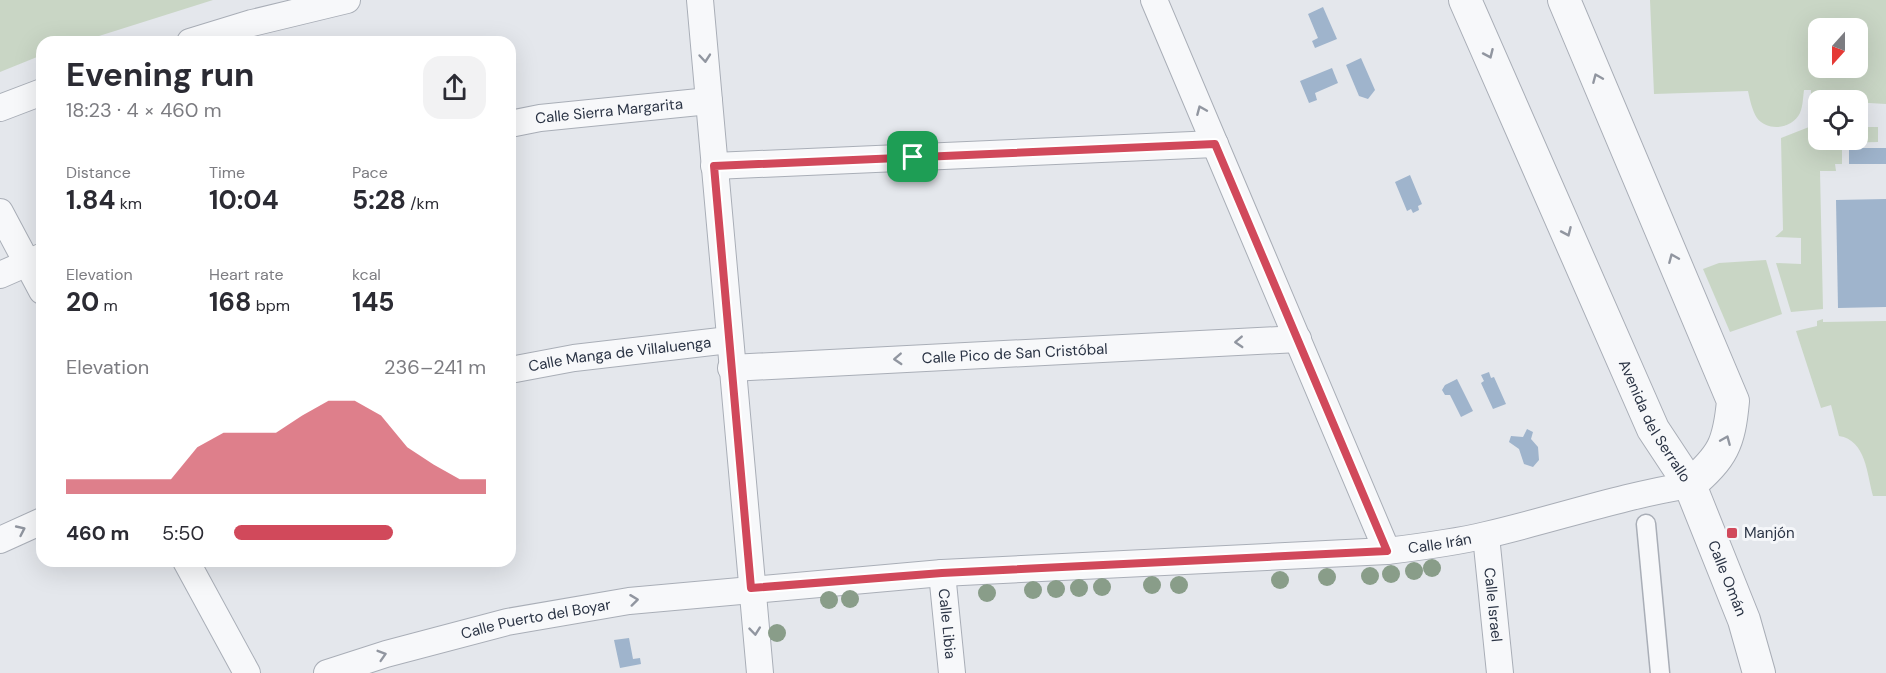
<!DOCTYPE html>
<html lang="en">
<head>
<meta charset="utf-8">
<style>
  :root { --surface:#fff; --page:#f2f2f3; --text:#2b2b33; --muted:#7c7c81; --accent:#d1495b }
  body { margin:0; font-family:"DM Sans",sans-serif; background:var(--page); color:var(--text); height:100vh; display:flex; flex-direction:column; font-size:22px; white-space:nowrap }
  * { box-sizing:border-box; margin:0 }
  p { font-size:20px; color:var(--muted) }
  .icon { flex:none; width:33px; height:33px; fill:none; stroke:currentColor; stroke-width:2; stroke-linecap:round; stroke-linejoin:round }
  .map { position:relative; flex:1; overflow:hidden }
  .side { position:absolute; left:36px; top:36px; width:480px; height:531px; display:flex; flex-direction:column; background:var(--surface); border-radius:18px; box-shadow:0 6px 24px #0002 }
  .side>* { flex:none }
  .needle { width:39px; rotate:201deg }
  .fabs { position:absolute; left:1808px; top:18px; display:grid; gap:12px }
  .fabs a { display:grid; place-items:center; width:60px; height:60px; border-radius:12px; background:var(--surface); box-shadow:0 6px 24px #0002; font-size:30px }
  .pin { position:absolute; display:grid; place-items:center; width:51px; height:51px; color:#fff; margin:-26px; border-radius:12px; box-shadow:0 3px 9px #0006 }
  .round { display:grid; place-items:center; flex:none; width:63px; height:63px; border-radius:18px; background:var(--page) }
  .summary { display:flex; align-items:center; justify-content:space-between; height:102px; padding:0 30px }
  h1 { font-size:33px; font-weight:700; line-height:45px }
  .stats { display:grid; grid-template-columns:repeat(3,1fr); gap:9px; height:102px; padding:6px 30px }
  .stats div { display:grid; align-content:center }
  .stats b { font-size:26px; font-weight:700 }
  .stats small { font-size:16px; font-weight:400 }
  .stats p { font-size:16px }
  .chart { height:168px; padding:12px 30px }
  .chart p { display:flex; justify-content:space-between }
  .chart svg { width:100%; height:108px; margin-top:6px; fill:var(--accent); opacity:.7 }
  ul { padding:0 30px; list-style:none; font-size:20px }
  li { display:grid; grid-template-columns:96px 72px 1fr; align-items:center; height:45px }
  li i { height:15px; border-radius:8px; background:var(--accent) }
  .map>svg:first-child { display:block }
  .green { fill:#c9d6c5; fill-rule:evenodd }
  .water { fill:#9fb4cc }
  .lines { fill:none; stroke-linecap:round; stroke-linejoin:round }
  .pedestrian-casing { stroke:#a9aeb7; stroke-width:21 }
  .minor-casing { stroke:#a9aeb7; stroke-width:28 }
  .tertiary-casing { stroke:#a9aeb7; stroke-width:34 }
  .pedestrian { stroke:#f7f8fa; stroke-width:18 }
  .minor { stroke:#f7f8fa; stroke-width:26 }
  .tertiary { stroke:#f7f8fa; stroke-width:32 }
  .tree { fill:#899d89 }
  .oneway { stroke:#9196a0 }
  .route-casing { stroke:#fff; stroke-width:12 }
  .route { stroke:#d1495b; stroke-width:8 }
  .poi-dot { fill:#d1495b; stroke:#f4f6f9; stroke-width:2 }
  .labels { text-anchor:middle; stroke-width:6; stroke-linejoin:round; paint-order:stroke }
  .street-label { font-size:15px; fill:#2b3445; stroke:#f4f6f9 }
  .poi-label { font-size:15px; fill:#2b3445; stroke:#f4f6f9; text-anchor:start }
</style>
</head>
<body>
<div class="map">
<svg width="1886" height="673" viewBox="0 0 1886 673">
  <rect width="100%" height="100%" fill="#e4e7ec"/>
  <g class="green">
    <path d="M0 0H213L80 42H42V55L0 72Z"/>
    <path d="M1650 0H1886V104L1818 100V105H1811V90H1804C1803 97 1803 106 1800 113 1792 129 1768 132 1757 118 1752 110 1750 100 1748 91L1654 94ZM1818 28H1857V68H1818Z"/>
    <path d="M1809 127H1818V140H1857V127H1878V142L1842 143V164H1835L1836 171H1820L1823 309 1791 312 1776 263 1801 264V238L1775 237 1783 230 1781 138Z"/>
    <path d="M1766 260 1782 314 1730 332 1703 269 1719 263Z"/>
    <path d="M1823 319V322L1886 321V496H1873C1867 474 1866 440 1839 436L1831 405 1821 408 1796 331 1817 326V321Z"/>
  </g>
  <g class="water">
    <path d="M1323 7 1337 39 1315 48 1312 41 1318 38 1308 14Z"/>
    <path d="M1361 58 1375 90 1368 99 1359 96 1346 65Z"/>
    <path d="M1332 68 1338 83 1315 93 1317 100 1309 103 1300 81Z"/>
    <rect x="1849" y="148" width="37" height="16"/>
    <path d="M1410 175 1422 204 1418 206 1419 210 1413 213 1411 209 1407 211 1395 182Z"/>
    <path d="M1886 199V307L1838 308 1836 200Z"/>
    <path d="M1489 372 1491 378 1494 377 1506 404 1493 409 1481 383 1484 381 1481 375Z"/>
    <path d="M1457 379 1473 411 1461 417 1450 395H1445L1442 390 1445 385Z"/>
    <path d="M1527 429 1533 432 1531 439 1538 447 1539 460 1533 467 1524 464 1519 449 1509 442 1511 436 1523 437Z"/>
    <path d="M629 638 633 659 640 658 641 664 620 668 614 640Z"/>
  </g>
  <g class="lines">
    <g class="pedestrian-casing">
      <path id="pedestrian" d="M1646 524 1660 673"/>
    </g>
    <g class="minor-casing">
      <g id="minor">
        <path d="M700 0 760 673"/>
        <path d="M1154 0 1387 551"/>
        <path d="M190 42 252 23 347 0"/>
        <path d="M0 108 42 92"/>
        <path id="s1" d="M510 124 540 118 709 101"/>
        <path d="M714 166 1215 144"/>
        <path d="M0 212 42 291"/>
        <path d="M0 275 41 257"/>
        <path id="s2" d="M731 368 1298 339"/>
        <path id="s3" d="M510 370 574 358 729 340"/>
        <path id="s4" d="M1486 536 1500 673"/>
        <path d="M0 540 42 521"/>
        <path d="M186 561 247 673"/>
        <path id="s5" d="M942 573 952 673"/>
        <path id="s6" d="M327 673 386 654 507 622 629 601 942 573 1387 551C1420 547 1453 543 1486 535 1555 519 1621 496 1690 485"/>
      </g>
    </g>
    <g class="tertiary-casing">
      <g id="tertiary">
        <path id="s7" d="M1465 0 1653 429 1690 485 1744 620 1759 673"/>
        <path d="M1564 0 1733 401C1729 444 1723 456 1690 485"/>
      </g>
    </g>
    <use href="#pedestrian" class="pedestrian"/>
    <use href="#minor" class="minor"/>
    <use href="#tertiary" class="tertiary"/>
  </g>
  <g class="tree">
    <circle cx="1432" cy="568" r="9"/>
    <circle cx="1414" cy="571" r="9"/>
    <circle cx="1391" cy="574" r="9"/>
    <circle cx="1370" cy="576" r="9"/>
    <circle cx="1327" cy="577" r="9"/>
    <circle cx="1280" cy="580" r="9"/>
    <circle cx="1152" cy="585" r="9"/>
    <circle cx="1179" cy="585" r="9"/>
    <circle cx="1102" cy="587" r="9"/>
    <circle cx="1079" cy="588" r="9"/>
    <circle cx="1056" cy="589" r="9"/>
    <circle cx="1033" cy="590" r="9"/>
    <circle cx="987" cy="593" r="9"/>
    <circle cx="850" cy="599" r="9"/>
    <circle cx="829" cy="600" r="9"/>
    <circle cx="777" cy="633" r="9"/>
  </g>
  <defs><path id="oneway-chevron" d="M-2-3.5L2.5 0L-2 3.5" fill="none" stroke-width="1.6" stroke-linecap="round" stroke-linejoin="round" transform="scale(1.5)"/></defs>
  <g class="oneway">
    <use href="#oneway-chevron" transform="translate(1489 54) rotate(66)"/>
    <use href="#oneway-chevron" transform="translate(705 58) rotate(85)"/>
    <use href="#oneway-chevron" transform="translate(1597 78) rotate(-113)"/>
    <use href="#oneway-chevron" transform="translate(1201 110) rotate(-113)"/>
    <use href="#oneway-chevron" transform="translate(1567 232) rotate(66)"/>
    <use href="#oneway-chevron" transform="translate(1673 258) rotate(-113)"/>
    <use href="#oneway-chevron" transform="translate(1239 342) rotate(177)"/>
    <use href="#oneway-chevron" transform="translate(898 359) rotate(177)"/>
    <use href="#oneway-chevron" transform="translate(1726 440) rotate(-67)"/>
    <use href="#oneway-chevron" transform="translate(21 530) rotate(-25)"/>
    <use href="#oneway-chevron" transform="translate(634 600) rotate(-7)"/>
    <use href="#oneway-chevron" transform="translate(755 631) rotate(84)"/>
    <use href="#oneway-chevron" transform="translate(382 655) rotate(-17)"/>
  </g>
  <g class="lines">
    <g class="route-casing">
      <path id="route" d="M1215 144 1387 551 942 573 751 588 714 166Z"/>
    </g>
    <use href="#route" class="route"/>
  </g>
  <rect class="poi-dot" x="1726" y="527" width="12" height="12" rx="3"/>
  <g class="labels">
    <g class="street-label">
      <text dy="5" stroke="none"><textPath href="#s1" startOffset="100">Calle Sierra Margarita</textPath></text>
      <text dy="5" stroke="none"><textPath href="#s2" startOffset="284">Calle Pico de San Cristóbal</textPath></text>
      <text dy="5" stroke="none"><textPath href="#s3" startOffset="111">Calle Manga de Villaluenga</textPath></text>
      <text dy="5" stroke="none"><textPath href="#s7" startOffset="462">Avenida del Serrallo</textPath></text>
      <text dy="5" stroke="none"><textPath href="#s6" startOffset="1124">Calle Irán</textPath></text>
      <text dy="5" stroke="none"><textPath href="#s7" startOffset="636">Calle Omán</textPath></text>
      <text dy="5" stroke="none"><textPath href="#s4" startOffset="69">Calle Israel</textPath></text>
      <text dy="5" stroke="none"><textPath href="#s6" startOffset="216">Calle Puerto del Boyar</textPath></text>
      <text dy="5" stroke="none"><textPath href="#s5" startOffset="51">Calle Libia</textPath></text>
    </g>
    <g class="poi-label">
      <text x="1744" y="538">Manjón</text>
    </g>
  </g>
</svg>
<div class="fabs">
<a><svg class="needle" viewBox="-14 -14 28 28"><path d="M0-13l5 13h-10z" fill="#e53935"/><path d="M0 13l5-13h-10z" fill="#7c7c81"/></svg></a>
<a><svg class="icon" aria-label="locate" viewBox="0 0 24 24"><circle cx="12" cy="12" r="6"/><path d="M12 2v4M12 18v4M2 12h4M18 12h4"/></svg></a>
</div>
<div class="pin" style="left:913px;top:157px;background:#1e9e55"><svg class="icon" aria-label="arrive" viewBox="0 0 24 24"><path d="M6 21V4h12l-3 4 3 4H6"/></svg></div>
<section class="side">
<div class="summary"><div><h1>Evening run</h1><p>18:23 · 4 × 460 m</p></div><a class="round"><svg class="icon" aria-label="share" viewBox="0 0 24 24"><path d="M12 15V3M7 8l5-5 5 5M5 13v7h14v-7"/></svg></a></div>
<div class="stats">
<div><p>Distance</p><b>1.84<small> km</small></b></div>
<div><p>Time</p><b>10:04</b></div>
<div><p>Pace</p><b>5:28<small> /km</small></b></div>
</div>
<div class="stats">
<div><p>Elevation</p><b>20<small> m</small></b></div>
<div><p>Heart rate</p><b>168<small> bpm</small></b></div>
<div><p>kcal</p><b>145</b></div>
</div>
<div class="chart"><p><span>Elevation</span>236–241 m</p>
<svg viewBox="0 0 160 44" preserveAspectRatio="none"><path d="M0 44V38L10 38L20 38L30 38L40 38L50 25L60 19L70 19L80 19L90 12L100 6L110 6L120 12L130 25L140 32L150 38L160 38V44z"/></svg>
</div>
<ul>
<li><b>460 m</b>5:50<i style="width:63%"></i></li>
</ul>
</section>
</div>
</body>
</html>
